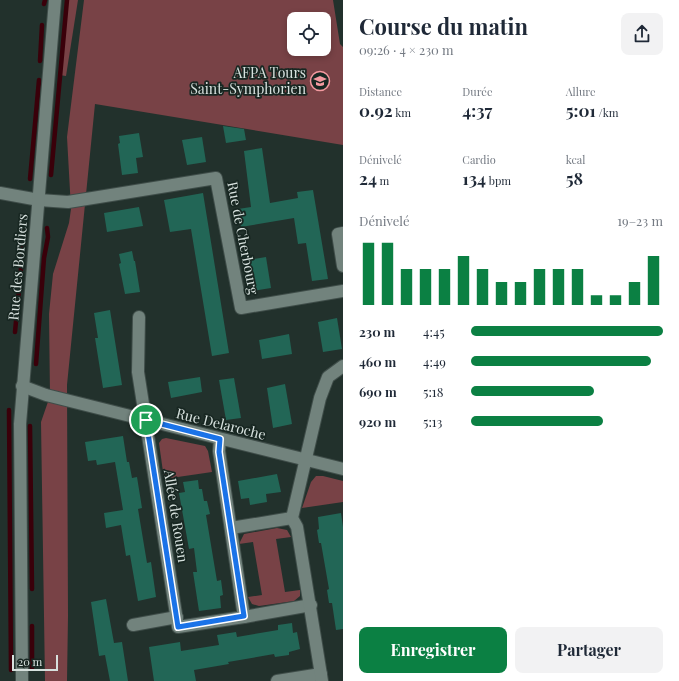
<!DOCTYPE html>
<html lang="fr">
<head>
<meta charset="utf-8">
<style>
  :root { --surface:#fff; --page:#f2f2f3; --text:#1f2937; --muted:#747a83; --accent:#0b8043 }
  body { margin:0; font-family:"Playfair Display",serif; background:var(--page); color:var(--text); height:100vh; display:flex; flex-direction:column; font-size:15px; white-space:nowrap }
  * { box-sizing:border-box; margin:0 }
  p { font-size:13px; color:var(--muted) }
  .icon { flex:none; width:22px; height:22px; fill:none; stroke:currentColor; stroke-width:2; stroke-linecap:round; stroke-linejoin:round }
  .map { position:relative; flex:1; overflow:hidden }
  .sheet { display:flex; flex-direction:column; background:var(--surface); width:336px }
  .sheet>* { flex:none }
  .buttons { position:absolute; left:287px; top:12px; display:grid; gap:8px }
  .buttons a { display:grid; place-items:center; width:44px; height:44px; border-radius:8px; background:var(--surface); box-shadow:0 2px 6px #0003; font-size:20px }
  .scale { position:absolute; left:12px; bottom:10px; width:46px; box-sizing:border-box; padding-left:4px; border:2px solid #d7e1de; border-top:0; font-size:11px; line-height:14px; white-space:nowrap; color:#d7e1de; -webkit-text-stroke:3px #182722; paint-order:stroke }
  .pin { position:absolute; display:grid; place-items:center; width:34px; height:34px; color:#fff; margin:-17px; border:2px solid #fff; border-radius:50%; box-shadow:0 1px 4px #0007 }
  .round { display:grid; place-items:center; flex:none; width:42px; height:42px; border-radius:8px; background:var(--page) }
  .head { display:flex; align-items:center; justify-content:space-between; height:68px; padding:0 16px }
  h1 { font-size:22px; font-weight:700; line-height:30px }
  .stats { display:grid; grid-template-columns:repeat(3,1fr); gap:6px; height:68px; padding:4px 16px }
  .stats div { display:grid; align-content:center }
  .stats b { font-size:17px; font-weight:700 }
  .stats small { font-size:11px; font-weight:400 }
  .stats p { font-size:11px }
  .chart { height:112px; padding:8px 16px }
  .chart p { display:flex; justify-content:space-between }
  .chart svg { width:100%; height:72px; margin-top:4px; stroke:var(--accent); stroke-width:6 }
  .action { display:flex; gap:8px; margin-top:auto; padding:8px 16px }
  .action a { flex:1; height:46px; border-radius:8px; background:var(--accent); color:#fff; font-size:16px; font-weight:700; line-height:46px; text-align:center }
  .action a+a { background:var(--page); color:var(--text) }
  ul { padding:0 16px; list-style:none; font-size:13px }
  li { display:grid; grid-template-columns:64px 48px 1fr; align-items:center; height:30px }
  li i { height:10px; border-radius:5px; background:var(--accent) }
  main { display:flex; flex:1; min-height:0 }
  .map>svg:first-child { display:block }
  .green { fill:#784246; fill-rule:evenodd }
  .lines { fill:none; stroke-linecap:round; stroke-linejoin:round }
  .stream { stroke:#3a000a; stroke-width:4.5 }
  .building { fill:#226656 }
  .minor-casing { stroke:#3f4d49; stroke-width:14 }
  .minor { stroke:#72837d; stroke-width:12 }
  .route-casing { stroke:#fff; stroke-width:8 }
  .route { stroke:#1a73e8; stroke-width:5 }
  .labels { text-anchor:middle; stroke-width:3.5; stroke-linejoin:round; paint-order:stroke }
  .poi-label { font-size:14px; fill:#d7e1de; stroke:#182722; text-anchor:end }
  .street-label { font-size:14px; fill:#d7e1de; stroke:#182722 }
</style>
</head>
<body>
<main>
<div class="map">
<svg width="343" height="681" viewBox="0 0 343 681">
  <rect width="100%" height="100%" fill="#22312c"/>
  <g class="green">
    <path d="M66 0H78L66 76 59 75Z"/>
    <path d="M84 0H333L340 44 343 47V145L95 104 67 385 68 616 67 681H45L41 422 50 396 49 314 53 274 69 223 71 209 67 137ZM294 19H324V49H294Z"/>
    <path d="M166 438 205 446 208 451 212 472 164 479 159 443 162 439Z"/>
    <path d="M316 476H323L343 481V502L302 508 311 482Z"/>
    <path d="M277 528 287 530 291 537 276 539 285 592 300 590V596L294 601 259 606 252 604 248 597 262 595 253 542 239 544 244 534Z"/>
  </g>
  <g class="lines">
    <g class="stream">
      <path d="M44 4 45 0"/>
      <path d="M40 61 42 25"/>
      <path d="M51 175 67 0"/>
      <path d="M30 179 39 80"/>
      <path d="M15 332 25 226"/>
      <path d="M36 364 44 258 48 237 47 228"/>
      <path d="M9 410 11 670"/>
      <path d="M30 426 32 589"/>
      <path d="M32 626V668"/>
    </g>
  </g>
  <g class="building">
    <path d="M223 126 244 129 246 140 226 143Z"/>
    <path d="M139 133 143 157 136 158 138 173 122 175 118 144 120 143 119 136Z"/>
    <path d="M202 137 206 162 187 165 182 140Z"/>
    <path d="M262 148 270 203 298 198 297 192 313 190 328 279 312 281 306 243 298 244 294 218 241 227 238 209 251 207 244 151Z"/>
    <path d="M203 193 229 353 212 356 191 229 170 232 164 200Z"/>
    <path d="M139 207 143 226 107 232 104 213Z"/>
    <path d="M132 251 134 261H135L140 292 125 294 119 264 121 263 119 254Z"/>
    <path d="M266 257 271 288 252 291 247 260Z"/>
    <path d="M110 310 122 385 103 388 95 338H98L94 313Z"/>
    <path d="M337 318 342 349 323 352 318 322Z"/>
    <path d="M289 334 292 354 262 359 259 340Z"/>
    <path d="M200 377 202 392 171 398 168 382Z"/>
    <path d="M234 378 241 418 226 420 219 380Z"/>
    <path d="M285 384 292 424 273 428 267 388Z"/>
    <path d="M123 436 127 462H129L132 478 137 477 142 508 138 509 147 563 151 562 156 597 138 601 130 555 126 556 121 525 106 528 104 513 123 510 115 462 97 465 96 460 88 461 85 442Z"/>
    <path d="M277 474 281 492 266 494 267 502 250 505 249 498 241 499 238 481Z"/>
    <path d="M198 480 199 489H202L204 501H207L210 514 206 515 217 581 221 580 223 595 220 596 221 608 199 611 193 572H197L194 548 189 549 179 493 185 492 183 482Z"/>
    <path d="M341 513 343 527V629L336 630 332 603H329L327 590 329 589 321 543H319L317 530 319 529 318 517Z"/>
    <path d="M106 599 114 643 122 642 128 681H110L105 655 99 656 91 602Z"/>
    <path d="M292 623 293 633 297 632 300 649 289 652V655L275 657 274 654 228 662 229 664 194 670 196 681H154L149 647 180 642 181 651 219 645 217 635 236 632 237 637 278 630V625Z"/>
  </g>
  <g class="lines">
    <g class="minor-casing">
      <g id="minor">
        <path d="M0 193 39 200 68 202 216 178 241 308 343 291"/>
        <path d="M343 233 338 234 343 266"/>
        <path d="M139 317 138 372 178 627 244 617"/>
        <path d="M22 386 46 395 343 469"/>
        <path d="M220 439 219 451 244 617 311 605"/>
        <path d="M231 528 292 518"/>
        <path d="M133 625 177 617"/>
        <path d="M22 681 20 424 55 0"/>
        <path d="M277 681 321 674"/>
        <path d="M322 681 297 527 292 518 320 398 328 377 343 366"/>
      </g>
    </g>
    <use href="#minor" class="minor"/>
  </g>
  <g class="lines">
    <g class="route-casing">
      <path id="route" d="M146 420 220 439 219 452 244 616 178 627Z"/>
    </g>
    <use href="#route" class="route"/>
  </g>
  <defs>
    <g id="university-ring" transform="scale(1)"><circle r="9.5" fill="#182722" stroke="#f49aa0" stroke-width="1.5"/><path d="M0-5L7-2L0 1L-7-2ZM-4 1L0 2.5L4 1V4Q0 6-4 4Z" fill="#f49aa0"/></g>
  </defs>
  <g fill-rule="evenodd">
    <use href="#university-ring" x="320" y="81"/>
  </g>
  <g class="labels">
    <g class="poi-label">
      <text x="306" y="78">AFPA Tours<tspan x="306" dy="16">Saint-Symphorien</tspan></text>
    </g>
    <g class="street-label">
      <text transform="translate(243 238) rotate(79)" y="5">Rue de Cherbourg</text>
      <text transform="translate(18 267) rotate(-85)" y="5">Rue des Bordiers</text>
      <text transform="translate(221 424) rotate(14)" y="5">Rue Delaroche</text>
      <text transform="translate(176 516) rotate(81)" y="5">Allée de Rouen</text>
    </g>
  </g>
</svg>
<div class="buttons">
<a><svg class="icon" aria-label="locate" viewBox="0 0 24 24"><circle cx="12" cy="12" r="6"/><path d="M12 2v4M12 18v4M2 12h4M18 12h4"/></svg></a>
</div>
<div class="scale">20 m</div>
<div class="pin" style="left:146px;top:420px;background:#1e9e55"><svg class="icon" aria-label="arrive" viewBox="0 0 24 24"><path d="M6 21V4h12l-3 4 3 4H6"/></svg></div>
</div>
<section class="sheet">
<div class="head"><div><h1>Course du matin</h1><p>09:26 · 4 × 230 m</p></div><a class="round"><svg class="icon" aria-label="share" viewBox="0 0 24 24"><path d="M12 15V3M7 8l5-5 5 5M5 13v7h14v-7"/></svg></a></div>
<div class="stats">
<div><p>Distance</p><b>0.92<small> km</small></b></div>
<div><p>Durée</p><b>4:37</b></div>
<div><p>Allure</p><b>5:01<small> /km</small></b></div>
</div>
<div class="stats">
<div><p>Dénivelé</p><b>24<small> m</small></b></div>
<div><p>Cardio</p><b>134<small> bpm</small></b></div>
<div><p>kcal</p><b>58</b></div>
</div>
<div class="chart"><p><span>Dénivelé</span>19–23 m</p>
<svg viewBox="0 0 160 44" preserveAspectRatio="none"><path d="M5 44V6M15 44V6M25 44V22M35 44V22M45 44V22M55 44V14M65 44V22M75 44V30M85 44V30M95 44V22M105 44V22M115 44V22M125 44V38M135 44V38M145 44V30M155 44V14"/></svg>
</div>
<ul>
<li><b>230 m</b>4:45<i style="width:100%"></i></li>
<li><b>460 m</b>4:49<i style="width:94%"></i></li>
<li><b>690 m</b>5:18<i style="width:64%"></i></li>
<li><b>920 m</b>5:13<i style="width:69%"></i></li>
</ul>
<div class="action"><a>Enregistrer</a><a>Partager</a></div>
</section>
</main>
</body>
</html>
